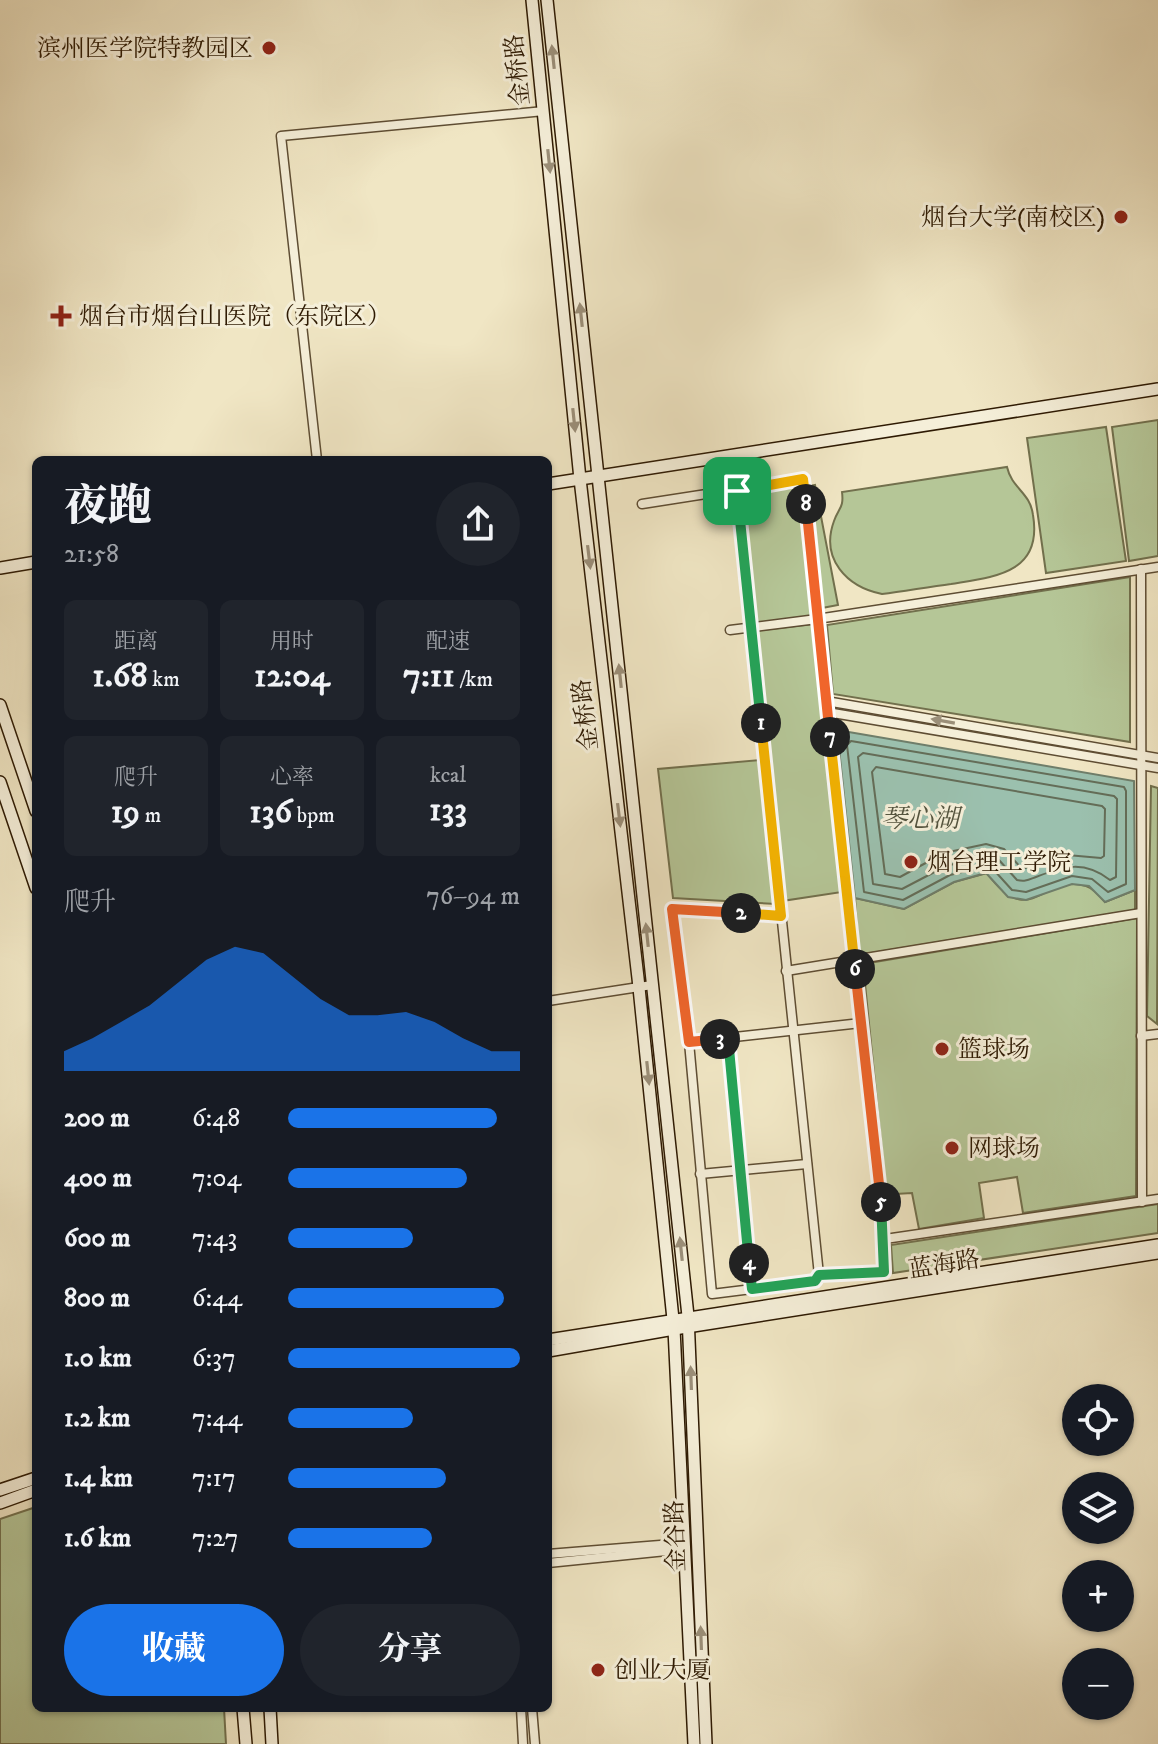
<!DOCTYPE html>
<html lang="zh">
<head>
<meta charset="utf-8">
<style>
  :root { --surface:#171b24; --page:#20242c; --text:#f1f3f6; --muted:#9ea1a6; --accent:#1a73e8 }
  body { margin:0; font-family:"IM FELL DW Pica","Noto Serif SC",serif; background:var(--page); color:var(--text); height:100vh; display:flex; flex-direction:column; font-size:30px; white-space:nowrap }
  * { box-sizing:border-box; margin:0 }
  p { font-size:26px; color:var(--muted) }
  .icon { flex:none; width:44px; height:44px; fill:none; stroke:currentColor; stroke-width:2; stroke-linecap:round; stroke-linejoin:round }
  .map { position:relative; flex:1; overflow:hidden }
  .panel { position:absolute; left:32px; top:456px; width:520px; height:1256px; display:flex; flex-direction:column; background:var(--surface); border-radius:12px; box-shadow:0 2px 6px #0004 }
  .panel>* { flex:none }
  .buttons { position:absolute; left:1062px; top:1384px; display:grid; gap:16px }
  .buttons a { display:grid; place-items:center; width:72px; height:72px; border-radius:50%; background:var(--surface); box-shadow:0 2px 6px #0004; font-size:40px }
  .pin { position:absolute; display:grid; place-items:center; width:68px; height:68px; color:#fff; margin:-34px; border-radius:16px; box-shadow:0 4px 12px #0006 }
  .km { position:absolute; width:40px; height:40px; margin:-20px; border-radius:50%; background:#222; color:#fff; font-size:22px; line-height:40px; text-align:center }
  .round { display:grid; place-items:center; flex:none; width:84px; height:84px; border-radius:42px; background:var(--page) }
  .summary { display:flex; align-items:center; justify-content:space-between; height:136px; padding:0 32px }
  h1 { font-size:44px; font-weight:800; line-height:60px }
  .figures { display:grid; grid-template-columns:repeat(3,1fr); gap:12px; height:136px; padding:8px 32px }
  .figures div { display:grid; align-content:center; border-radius:12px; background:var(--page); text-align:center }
  .figures b { font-size:34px; font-weight:800 }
  .figures small { font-size:22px; font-weight:400 }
  .figures p { font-size:22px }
  .chart { height:224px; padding:16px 32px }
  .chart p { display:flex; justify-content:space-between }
  .chart svg { width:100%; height:144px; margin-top:8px; fill:var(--accent); opacity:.7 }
  .button { display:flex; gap:16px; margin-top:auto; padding:16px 32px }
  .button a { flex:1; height:92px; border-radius:48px; background:var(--accent); color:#fff; font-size:32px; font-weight:800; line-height:92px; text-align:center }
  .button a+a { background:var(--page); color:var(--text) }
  ul { padding:0 32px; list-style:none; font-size:26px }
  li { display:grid; grid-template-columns:128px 96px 1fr; align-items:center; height:60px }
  li i { height:20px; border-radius:10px; background:var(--accent) }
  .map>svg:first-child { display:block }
  .green { fill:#b5c697; stroke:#72704d; stroke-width:2 }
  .water { fill:#9bc0ae; stroke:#6f7e6a; stroke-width:2 }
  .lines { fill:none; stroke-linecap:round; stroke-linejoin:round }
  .shore { stroke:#646d58; stroke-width:2 }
  .street-casing { stroke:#5e4d33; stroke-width:11 }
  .secondary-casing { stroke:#2e1a03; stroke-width:14 }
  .street { stroke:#f5efd9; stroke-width:8 }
  .secondary { stroke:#f5efd9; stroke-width:11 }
  .oneway { fill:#9b8f79 }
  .split-1-casing { stroke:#fff; stroke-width:16 }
  .split-2-casing { stroke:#fff; stroke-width:16 }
  .split-3-casing { stroke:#fff; stroke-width:16 }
  .split-4-casing { stroke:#fff; stroke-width:16 }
  .split-5-casing { stroke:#fff; stroke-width:16 }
  .split-6-casing { stroke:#fff; stroke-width:16 }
  .split-7-casing { stroke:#fff; stroke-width:16 }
  .split-8-casing { stroke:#fff; stroke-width:16 }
  .split-9-casing { stroke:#fff; stroke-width:16 }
  .split-1 { stroke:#22a559; stroke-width:10 }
  .split-2 { stroke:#f5b400; stroke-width:10 }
  .split-3 { stroke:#f0652b; stroke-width:10 }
  .split-4 { stroke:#22a559; stroke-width:10 }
  .split-5 { stroke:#22a559; stroke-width:10 }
  .split-6 { stroke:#f0652b; stroke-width:10 }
  .split-7 { stroke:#f5b400; stroke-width:10 }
  .split-8 { stroke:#f0652b; stroke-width:10 }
  .split-9 { stroke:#f5b400; stroke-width:10 }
  .poi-dot { fill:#8f2418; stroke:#f5efd9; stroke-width:3 }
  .labels { text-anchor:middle; stroke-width:6; stroke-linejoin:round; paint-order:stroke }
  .poi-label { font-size:24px; fill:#2e1a03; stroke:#f5efd9; text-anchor:start }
  .street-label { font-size:24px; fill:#2e1a03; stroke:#f5efd9 }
  .water-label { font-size:26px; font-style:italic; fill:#54543f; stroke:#f5efd9 }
</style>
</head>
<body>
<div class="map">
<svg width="1158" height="1744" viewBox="0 0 1158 1744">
  <rect width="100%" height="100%" fill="#f0e6c4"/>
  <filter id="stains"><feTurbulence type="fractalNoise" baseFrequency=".0025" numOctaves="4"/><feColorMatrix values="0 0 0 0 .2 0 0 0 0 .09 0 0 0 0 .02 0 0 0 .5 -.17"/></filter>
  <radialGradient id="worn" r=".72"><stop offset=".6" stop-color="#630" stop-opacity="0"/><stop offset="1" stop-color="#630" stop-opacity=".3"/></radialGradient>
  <g class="green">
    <path d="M1158 420V556L1129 561 1112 427Z"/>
    <path d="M1106 427 1126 561 1046 573 1027 438Z"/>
    <path d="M1007 467C1012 489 1030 492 1033 515 1043 574 993 577 951 584 928 587 905 591 882 594 847 587 820 559 834 521 839 507 844 508 842 492Z"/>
    <path d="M815 485 838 605 822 608 809 486Z"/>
    <path d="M798 487 813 617 753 624 741 495Z"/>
    <path d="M1130 577V742L833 694 827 625Z"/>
    <path d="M813 624 842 892 782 901 754 631Z"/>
    <path d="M760 760 776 904 673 898 658 769Z"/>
    <path d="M1151 786 1158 788 1157 1024 1147 1016Z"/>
    <path d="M987 873C1030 932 1043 873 1086 886 1093 888 1100 896 1105 902L1135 890V910L859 955 855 898 904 909 954 882Z"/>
    <path d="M1137 918 1136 1196 1023 1213 1017 1177 979 1183 984 1218 919 1229 912 1193 895 1194 885 1182 863 964Z"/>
    <path d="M1158 1204V1233L893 1273 891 1245Z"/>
    <path d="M36 1507V1708H224L226 1744H0V1519Z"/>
  </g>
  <path class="water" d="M837 730 1134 781 1135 890 1105 902 1089 886 1072 884 1026 900 1008 897 986 873 954 882 904 909 855 898Z"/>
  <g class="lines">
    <g class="shore">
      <path d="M851 741 1124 787 1126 791V884L1108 892 1092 879 1072 876 1026 892 1012 890 993 869 986 866 950 875 903 900 864 892 847 745Z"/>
      <path d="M863 753 1114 796 1117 799 1116 877 1110 880C1084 860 1064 866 1036 877 1028 880 1025 882 1017 880L999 860 986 856 946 866 902 889 873 884 858 757Z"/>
      <path d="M876 767 1102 806 1105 809 1104 856 1101 858 1067 855 1022 869 1004 849 986 844 944 853 900 877 885 874 872 772Z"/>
    </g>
    <g class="street-casing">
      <g id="street">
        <path d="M317 460 281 136 544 111"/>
        <path d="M737 491 819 1275 884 1272 885 1239"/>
        <path d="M642 504 803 479 817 619 730 630"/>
        <path d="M1158 567 817 619 885 1239 1158 1199"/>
        <path d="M1141 569 1142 1202"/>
        <path d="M826 701 1158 758"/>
        <path d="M827 712 1158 768"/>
        <path d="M781 916 672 909 689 1042 712 1294 815 1281 819 1275"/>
        <path d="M786 971 1141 913"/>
        <path d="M548 1001 652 985"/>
        <path d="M1141 1036 1158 1034"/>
        <path d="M728 1038 752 1289"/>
        <path d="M689 1042 861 1023"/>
        <path d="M700 1174 807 1164"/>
        <path d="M548 1554 685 1543"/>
        <path d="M548 1563 686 1549"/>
        <path d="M521 1708 523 1744"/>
        <path d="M532 1708 535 1744"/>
      </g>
    </g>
    <g class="secondary-casing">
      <g id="secondary">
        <path d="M532 0 580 479 638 978 674 1329 694 1744"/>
        <path d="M547 0 688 1316 706 1744"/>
        <path d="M548 484 1158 389"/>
        <path d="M0 568 36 562"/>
        <path d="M0 705 36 811"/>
        <path d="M0 782 36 888"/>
        <path d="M548 1340 1158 1245"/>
        <path d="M548 1351 674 1329 1158 1253"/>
        <path d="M0 1490 36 1478"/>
        <path d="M0 1503 36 1490"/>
        <path d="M243 1708 246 1744"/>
        <path d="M270 1708 272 1744"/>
      </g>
    </g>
    <use href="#street" class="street"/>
    <use href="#secondary" class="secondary"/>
  </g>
  <defs><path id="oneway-solid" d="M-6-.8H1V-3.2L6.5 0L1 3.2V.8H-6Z" transform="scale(2)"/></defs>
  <g class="oneway">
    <use href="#oneway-solid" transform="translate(553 57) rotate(-96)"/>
    <use href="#oneway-solid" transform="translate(549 161) rotate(84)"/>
    <use href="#oneway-solid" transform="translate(581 315) rotate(-96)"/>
    <use href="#oneway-solid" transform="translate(574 420) rotate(84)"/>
    <use href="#oneway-solid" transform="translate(589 557) rotate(83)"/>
    <use href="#oneway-solid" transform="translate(620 676) rotate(-96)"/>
    <use href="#oneway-solid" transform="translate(943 721) rotate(-170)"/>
    <use href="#oneway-solid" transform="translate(619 815) rotate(83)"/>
    <use href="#oneway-solid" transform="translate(647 935) rotate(-96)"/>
    <use href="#oneway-solid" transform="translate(648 1073) rotate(84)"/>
    <use href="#oneway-solid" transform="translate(681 1249) rotate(-96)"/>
    <use href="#oneway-solid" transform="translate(691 1378) rotate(-92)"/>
    <use href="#oneway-solid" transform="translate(701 1638) rotate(-92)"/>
  </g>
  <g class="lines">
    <g class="split-1-casing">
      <path id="split-1" d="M737 491 761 723"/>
    </g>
    <g class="split-2-casing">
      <path id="split-2" d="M741 913 781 916 761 723"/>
    </g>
    <g class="split-3-casing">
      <path id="split-3" d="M720 1039 689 1042 672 909 741 913"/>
    </g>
    <g class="split-4-casing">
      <path id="split-4" d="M720 1039 728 1038 749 1263"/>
    </g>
    <g class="split-5-casing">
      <path id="split-5" d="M749 1263 752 1289 815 1281 819 1275 884 1272 881 1202"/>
    </g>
    <g class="split-6-casing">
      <path id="split-6" d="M855 969 881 1202"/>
    </g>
    <g class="split-7-casing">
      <path id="split-7" d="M830 737 855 969"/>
    </g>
    <g class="split-8-casing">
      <path id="split-8" d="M806 504 830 737"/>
    </g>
    <g class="split-9-casing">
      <path id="split-9" d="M737 491 803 479 806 504"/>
    </g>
    <use href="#split-1" class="split-1"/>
    <use href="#split-2" class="split-2"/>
    <use href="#split-3" class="split-3"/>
    <use href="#split-4" class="split-4"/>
    <use href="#split-5" class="split-5"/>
    <use href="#split-6" class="split-6"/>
    <use href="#split-7" class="split-7"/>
    <use href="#split-8" class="split-8"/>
    <use href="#split-9" class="split-9"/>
  </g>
  <g class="poi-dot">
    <circle cx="269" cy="48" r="8"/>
    <circle cx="1121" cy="217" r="8"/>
    <path d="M57 304h8v8h8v8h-8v8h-8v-8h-8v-8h8z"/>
    <circle cx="911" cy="862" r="8"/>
    <circle cx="942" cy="1049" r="8"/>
    <circle cx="952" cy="1148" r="8"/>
    <circle cx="598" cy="1670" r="8"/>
  </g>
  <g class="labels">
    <g class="poi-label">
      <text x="253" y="56" text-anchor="end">滨州医学院特教园区</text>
      <text x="1105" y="225" text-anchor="end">烟台大学(南校区)</text>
      <text x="79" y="324">烟台市烟台山医院（东院区）</text>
      <text x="927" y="870">烟台理工学院</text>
      <text x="958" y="1057">篮球场</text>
      <text x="968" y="1156">网球场</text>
      <text x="614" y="1678">创业大厦</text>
    </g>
    <g class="street-label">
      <text transform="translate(517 70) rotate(-96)" y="8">金桥路</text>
      <text transform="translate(585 715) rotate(-97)" y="8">金桥路</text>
      <text transform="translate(944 1264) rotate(-9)" y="8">蓝海路</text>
      <text transform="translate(675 1536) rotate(-92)" y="8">金谷路</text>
    </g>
    <g class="water-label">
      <text x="920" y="827">琴心湖</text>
    </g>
  </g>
  <rect width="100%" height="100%" filter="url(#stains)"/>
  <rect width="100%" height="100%" fill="url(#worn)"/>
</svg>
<div class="buttons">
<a><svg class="icon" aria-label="locate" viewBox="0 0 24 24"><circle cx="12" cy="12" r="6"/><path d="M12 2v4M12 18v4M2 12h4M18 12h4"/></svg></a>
<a><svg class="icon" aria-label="layers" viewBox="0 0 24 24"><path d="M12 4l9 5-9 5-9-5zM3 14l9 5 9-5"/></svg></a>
<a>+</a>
<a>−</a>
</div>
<div class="pin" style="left:737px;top:491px;background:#1e9e55"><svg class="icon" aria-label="arrive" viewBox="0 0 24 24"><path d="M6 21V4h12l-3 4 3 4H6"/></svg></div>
<b class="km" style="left:761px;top:723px">1</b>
<b class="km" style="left:741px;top:913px">2</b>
<b class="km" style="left:720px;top:1039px">3</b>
<b class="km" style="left:749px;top:1263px">4</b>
<b class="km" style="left:881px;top:1202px">5</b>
<b class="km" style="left:855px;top:969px">6</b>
<b class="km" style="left:830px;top:737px">7</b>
<b class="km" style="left:806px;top:504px">8</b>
<section class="panel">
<div class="summary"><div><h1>夜跑</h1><p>21:58</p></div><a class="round"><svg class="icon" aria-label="share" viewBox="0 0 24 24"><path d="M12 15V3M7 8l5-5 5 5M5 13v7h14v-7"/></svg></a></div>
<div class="figures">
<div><p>距离</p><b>1.68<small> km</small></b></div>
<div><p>用时</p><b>12:04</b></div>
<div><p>配速</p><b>7:11<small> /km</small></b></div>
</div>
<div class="figures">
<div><p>爬升</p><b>19<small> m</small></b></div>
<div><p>心率</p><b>136<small> bpm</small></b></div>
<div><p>kcal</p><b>133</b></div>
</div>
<div class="chart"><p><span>爬升</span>76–94 m</p>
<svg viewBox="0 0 160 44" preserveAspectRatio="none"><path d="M0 44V38L10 34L20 29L30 24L40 17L50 10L60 6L70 8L80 15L90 22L100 27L110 27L120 26L130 29L140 34L150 38L160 38V44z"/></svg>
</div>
<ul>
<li><b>200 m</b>6:48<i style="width:90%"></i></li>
<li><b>400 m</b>7:04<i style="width:77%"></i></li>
<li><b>600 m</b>7:43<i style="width:54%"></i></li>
<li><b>800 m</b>6:44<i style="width:93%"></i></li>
<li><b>1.0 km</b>6:37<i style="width:100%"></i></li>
<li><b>1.2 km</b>7:44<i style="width:54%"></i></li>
<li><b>1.4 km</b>7:17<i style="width:68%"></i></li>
<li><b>1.6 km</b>7:27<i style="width:62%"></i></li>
</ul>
<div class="button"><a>收藏</a><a>分享</a></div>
</section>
</div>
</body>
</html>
